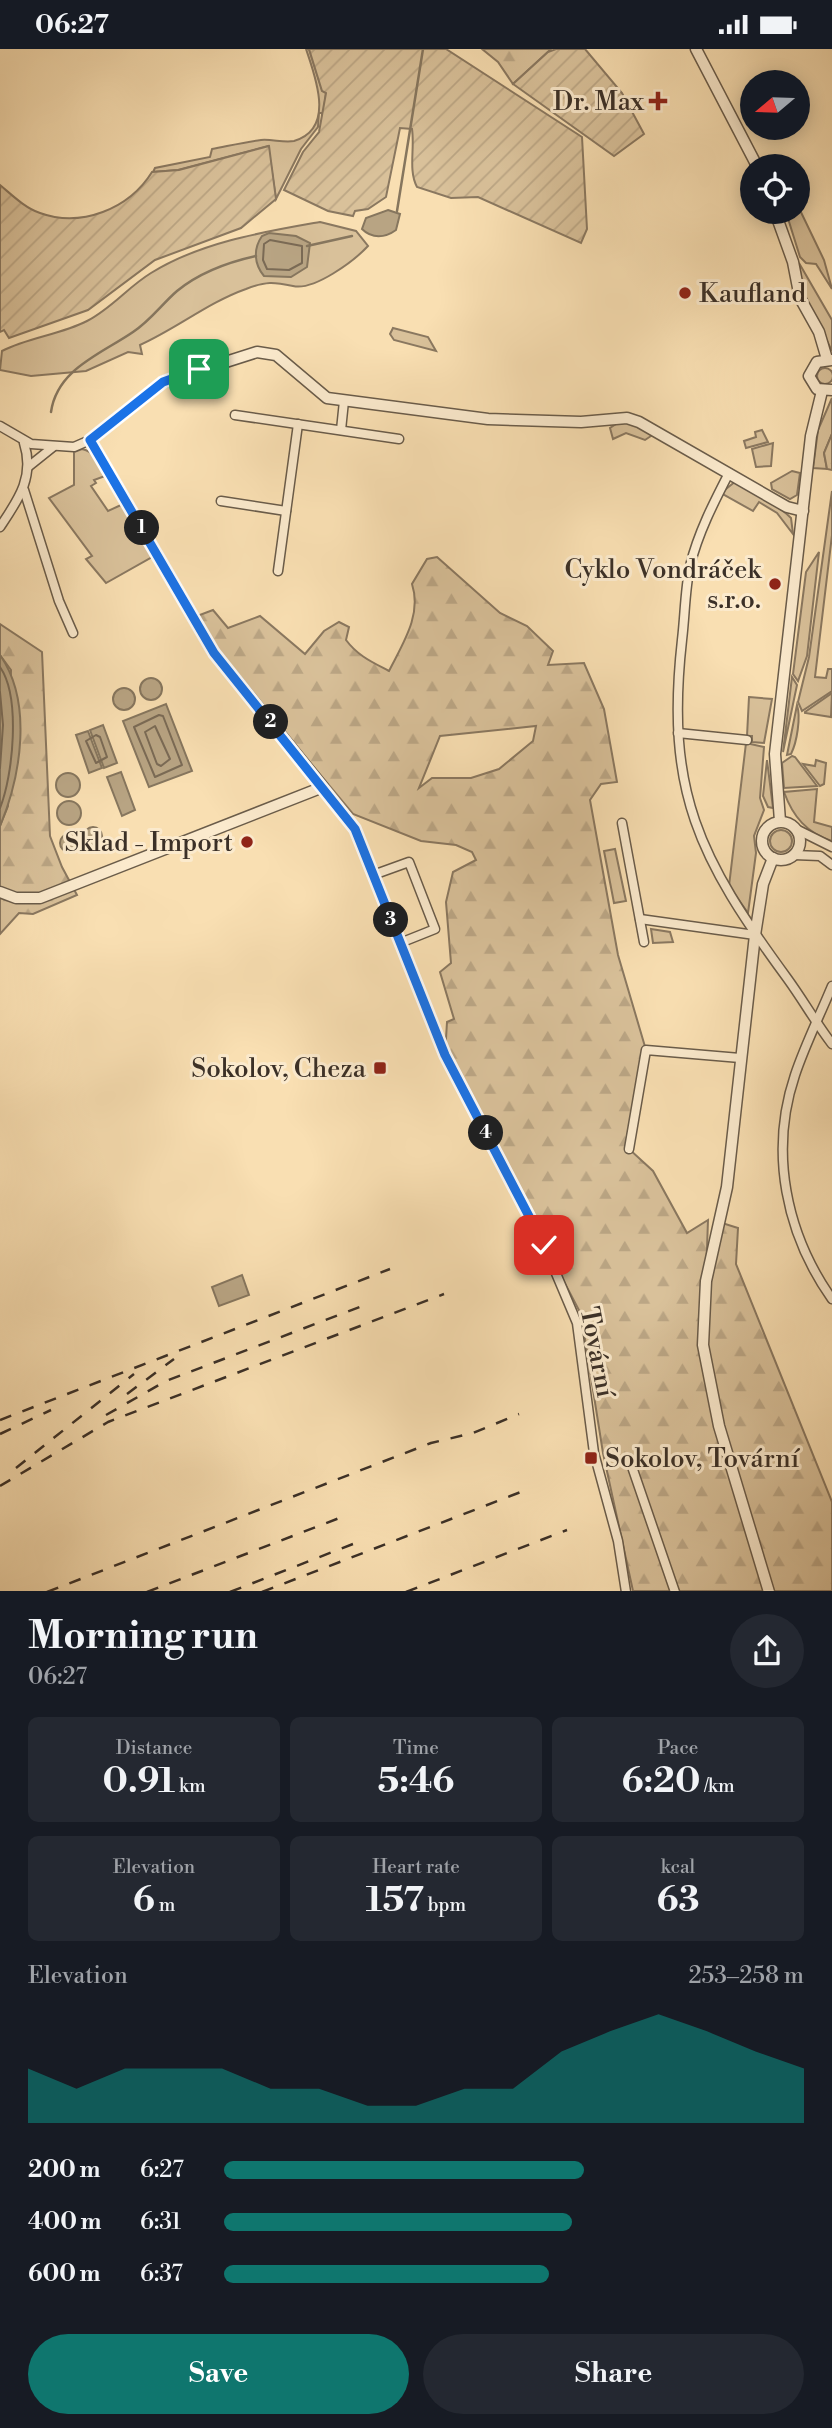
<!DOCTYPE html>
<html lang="en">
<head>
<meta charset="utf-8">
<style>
  :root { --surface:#171b24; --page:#242831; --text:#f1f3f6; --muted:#9ea1a6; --accent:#0f766e }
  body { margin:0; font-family:"Libre Bodoni",serif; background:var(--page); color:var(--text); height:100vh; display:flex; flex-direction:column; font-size:26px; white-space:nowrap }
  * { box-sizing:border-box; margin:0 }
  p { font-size:23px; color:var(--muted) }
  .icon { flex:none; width:38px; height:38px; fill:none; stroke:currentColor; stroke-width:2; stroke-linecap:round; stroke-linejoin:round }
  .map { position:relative; height:1542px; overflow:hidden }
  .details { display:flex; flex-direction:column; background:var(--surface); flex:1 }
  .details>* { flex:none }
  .needle { width:46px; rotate:251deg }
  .controls { position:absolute; left:740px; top:21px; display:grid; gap:14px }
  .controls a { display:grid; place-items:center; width:70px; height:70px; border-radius:50%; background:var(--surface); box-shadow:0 4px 18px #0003; font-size:35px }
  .pin { position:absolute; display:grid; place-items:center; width:60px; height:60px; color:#fff; margin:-30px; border-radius:14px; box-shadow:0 4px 10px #0006 }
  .km { position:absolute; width:35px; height:35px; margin:-18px; border-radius:50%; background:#222; color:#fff; font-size:19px; line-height:35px; text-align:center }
  .round { display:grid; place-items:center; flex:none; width:74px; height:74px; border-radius:37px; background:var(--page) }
  .overview { display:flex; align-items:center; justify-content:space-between; height:119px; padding:0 28px }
  h1 { font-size:38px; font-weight:700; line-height:52px }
  .stats { display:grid; grid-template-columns:repeat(3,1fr); gap:10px; height:119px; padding:7px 28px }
  .stats div { display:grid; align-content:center; border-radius:10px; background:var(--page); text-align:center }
  .stats b { font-size:35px; font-weight:700 }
  .stats small { font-size:19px; font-weight:400 }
  .stats p { font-size:19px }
  .chart { height:196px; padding:14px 28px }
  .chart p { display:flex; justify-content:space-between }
  .chart svg { width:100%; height:126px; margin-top:7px; fill:var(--accent); opacity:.7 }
  .cta { display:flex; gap:14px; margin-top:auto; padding:14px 28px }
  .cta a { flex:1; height:80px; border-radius:42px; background:var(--accent); color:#fff; font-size:28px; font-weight:700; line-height:80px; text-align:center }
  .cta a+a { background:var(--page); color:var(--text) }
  ul { padding:0 28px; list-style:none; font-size:23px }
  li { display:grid; grid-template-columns:112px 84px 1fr; align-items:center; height:52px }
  li i { height:18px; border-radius:9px; background:var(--accent) }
  .status { display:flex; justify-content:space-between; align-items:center; height:49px; padding:0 35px; background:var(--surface); direction:ltr }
  .status svg { height:19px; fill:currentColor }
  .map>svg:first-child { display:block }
  .green { fill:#d9c19a; stroke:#8a7860; stroke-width:2 }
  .forest { fill:url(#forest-firs); stroke:#8a7860; stroke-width:2; fill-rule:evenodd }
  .garden { fill:url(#garden-furrows); stroke:#8a7860; stroke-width:2 }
  .water { fill:#b8a483; stroke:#86765e; stroke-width:2 }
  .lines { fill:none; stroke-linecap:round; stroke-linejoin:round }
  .shore { stroke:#7a6a55; stroke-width:2 }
  .stream { stroke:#86765e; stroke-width:2.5 }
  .minor-casing { stroke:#6a5c4a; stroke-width:11 }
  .tertiary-casing { stroke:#6a5c4a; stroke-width:13 }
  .minor { stroke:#fbeacd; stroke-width:8 }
  .tertiary { stroke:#fbeacd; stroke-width:10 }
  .rail { stroke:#3b3027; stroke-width:2.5; stroke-dasharray:12 12; stroke-linecap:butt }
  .route-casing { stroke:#fff; stroke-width:14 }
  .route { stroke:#1a73e8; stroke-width:9 }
  .poi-dot { fill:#8f2418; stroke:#fbeacd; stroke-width:2.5 }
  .labels { text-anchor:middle; stroke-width:6; stroke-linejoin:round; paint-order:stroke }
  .poi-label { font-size:26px; fill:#3b3027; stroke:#fbeacd; text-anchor:end }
  .street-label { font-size:26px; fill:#3b3027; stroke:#fbeacd }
</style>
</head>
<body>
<div class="status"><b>06:27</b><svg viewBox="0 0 49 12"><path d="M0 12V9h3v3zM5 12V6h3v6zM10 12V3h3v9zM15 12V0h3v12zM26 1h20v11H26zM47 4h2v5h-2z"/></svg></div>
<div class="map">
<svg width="832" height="1543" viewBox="0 0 832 1543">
  <defs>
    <pattern id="forest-firs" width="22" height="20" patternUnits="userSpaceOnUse" patternTransform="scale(1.75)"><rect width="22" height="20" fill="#d9c19a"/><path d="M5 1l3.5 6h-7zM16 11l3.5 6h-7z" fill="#bba685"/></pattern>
    <pattern id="garden-furrows" width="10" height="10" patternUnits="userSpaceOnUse" patternTransform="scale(1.75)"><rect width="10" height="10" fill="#d9c19a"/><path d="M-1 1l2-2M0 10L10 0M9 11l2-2" fill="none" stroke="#bba685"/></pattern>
  </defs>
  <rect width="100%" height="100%" fill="#f9dfb2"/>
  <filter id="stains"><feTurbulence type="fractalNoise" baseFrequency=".00286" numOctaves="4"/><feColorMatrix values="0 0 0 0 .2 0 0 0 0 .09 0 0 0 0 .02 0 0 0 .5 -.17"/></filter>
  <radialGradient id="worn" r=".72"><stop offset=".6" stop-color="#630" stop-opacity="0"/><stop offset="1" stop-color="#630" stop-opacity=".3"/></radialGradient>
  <g class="green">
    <path d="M306 0H309L322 41 326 44 322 75V64H319L318 78 301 100 276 150 268 97 178 121 153 123 155 119 210 108 212 100C228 97 245 93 261 91 272 90 284 94 294 92 336 80 315 27 306 0Z"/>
    <path d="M798 157 824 211 832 240 816 215 806 214 800 208 786 163H798Z"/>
    <path d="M320 173 356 182 368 197C354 212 314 242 293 237 274 233 266 232 246 240 209 253 176 280 140 296L142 305 128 303 86 322 31 327 0 321 2 302C29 288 60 286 87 272 112 259 128 238 151 224 201 193 263 183 320 173Z"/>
    <path d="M799 214 832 271V302L803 244Z"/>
    <path d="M393 279 428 288 436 302 394 291 390 285Z"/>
    <circle cx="825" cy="327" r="8"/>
    <path d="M832 349V385L824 404 827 420 813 419 818 381Z"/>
    <path d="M630 374 654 385 645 391 626 384 613 390 610 379 619 373Z"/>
    <path d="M762 381 768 393 746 399 744 392 756 388 755 383Z"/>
    <path d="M773 394 771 417 756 418 752 400Z"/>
    <path d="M82 400C93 402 105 416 105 427L94 431 96 434 91 437 108 462 121 456 130 464 152 508 106 534 86 510 92 507 49 449 74 436V403Z"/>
    <path d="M792 422 800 424 797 446 790 450 772 440 771 434Z"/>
    <path d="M736 432 776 455 791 469 793 485 777 464 759 453 753 462 721 444Z"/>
    <path d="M832 442V486L815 628 826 629 828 620H832V642L802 662 798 653 809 608Z"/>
    <path d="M819 503 807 607 798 632 793 625 806 523Z"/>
    <path d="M792 628 797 636 783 703Z"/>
    <path d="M832 644 831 668 805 664V663Z"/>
    <path d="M749 648 772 650 764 694 752 693V687H747Z"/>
    <path d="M797 656C801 668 797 693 791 705L787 706Z"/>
    <path d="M746 694 764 698 760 749 764 761 754 787 756 804 748 864 729 837Z"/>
    <path d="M792 707 795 708 817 737 784 739 782 714Z"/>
    <path d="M767 711 773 759 768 758 763 747Z"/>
    <path d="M816 711 826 714 824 735 820 737 803 715 815 717Z"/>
    <path d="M817 740 814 773 832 778V792C807 784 793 768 784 743Z"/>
    <circle cx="781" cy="792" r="11"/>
    <path d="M615 800 626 852 614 854 604 802Z"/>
    <path d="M651 880 670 883 673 893 653 894Z"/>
  </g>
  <g class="forest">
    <path d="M482 0H551L513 35 498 13Z"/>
    <path d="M832 385V421L827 420 824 404Z"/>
    <path d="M437 508 500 564 527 577 553 602 548 616 584 614 604 660 617 733 601 735 590 751 618 906 646 1001 629 1100 653 1122 687 1184 708 1171 706 1227 719 1173 738 1179 736 1215 832 1453V1542H633L603 1404 581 1265 445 1006 447 973 454 970 440 923 451 914 446 853 453 823 476 811 472 803 456 796 421 792 353 765 217 602 197 567 213 561 228 579 260 567 305 605 324 582 339 573 349 578 346 591C358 607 372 613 389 622 403 594 422 566 412 535L427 510ZM536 677 533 692 499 720 471 729H432L419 739 440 687Z"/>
    <path d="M0 575 42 603 50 787 62 818 77 846 33 865 19 864 0 885V777L8 757 11 621 0 606Z"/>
  </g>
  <g class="garden">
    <path d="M309 0H446L582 88 587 180 581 194 478 148 451 149 417 138C408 121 415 99 412 80L400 79 386 148 368 160 355 162 353 167 328 162 284 141 303 103 319 83 326 44 322 42Z"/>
    <path d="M556 0H585L622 44 644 85 614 107 513 35 548 3Z"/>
    <path d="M269 97 276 150 241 179 155 211 88 261 9 289 4 281 0 283V136C12 146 25 159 40 164 81 179 129 160 152 123L179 121Z"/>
  </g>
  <g class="water">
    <path d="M388 161 400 165 396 181C385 189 372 190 362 180L366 169Z"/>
    <path d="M269 184 296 187 310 194 307 218 291 228 264 227C254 215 253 200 262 187Z"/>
    <path d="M0 606C33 653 21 727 0 777Z"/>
    <circle cx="151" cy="640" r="11"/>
    <circle cx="124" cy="650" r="11"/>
    <path d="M166 655 192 722 149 738 123 672Z"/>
    <path d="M103 676 117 714 104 719 90 681Z"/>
    <path d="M88 682 102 719 89 724 76 686Z"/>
    <path d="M121 723 135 761 122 767 107 728Z"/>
    <circle cx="68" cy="736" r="12"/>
    <circle cx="69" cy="764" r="12"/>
    <circle cx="93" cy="787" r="9"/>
    <circle cx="69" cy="794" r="9"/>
    <path d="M242 1226 249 1246 219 1257 212 1238Z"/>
  </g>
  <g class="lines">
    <g class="shore">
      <path d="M270 191 302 197V214L289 221 267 220 263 211 264 195Z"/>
      <path d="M0 618C21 648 13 727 0 759"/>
      <path d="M0 643 3 676 0 719"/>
      <path d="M159 666 163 667 182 716 155 728 134 678Z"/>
      <path d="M155 677 170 710 161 717 157 715 145 683Z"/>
      <path d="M96 686 100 688 107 708 96 714 86 692Z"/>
    </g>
    <g class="stream">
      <path d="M397 162 423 0"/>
      <path d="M307 197 352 187"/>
      <path d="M51 363C57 320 101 305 133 283 150 272 162 255 177 242 199 224 229 213 256 207"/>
    </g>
    <g class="minor-casing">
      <g id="minor">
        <path d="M235 366 399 390"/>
        <path d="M0 377 31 395 74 398 90 391"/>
        <path d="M341 381 344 352"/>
        <path d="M28 418 53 398"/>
        <path d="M729 424C714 453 698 484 690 517 685 540 685 566 682 591 665 743 699 809 787 929 803 951 816 974 832 995"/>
        <path d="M24 441 59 552 73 584"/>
        <path d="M221 452 286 462"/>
        <path d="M0 478C18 451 35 428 24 394"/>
        <path d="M278 522 298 375"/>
        <path d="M678 684 747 691"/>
        <path d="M323 738 355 780 445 1006 544 1196 577 1274 594 1404 618 1492 626 1543"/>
        <path d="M622 774 644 893"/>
        <path d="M796 780 832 798"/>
        <path d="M794 806 820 807 832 816"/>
        <path d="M373 826 409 813 435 880 400 894"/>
        <path d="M640 870 755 886"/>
        <path d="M832 937C820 966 805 996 795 1026 769 1103 786 1185 832 1250"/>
        <path d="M629 1100 646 1001 740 1009"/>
        <path d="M629 1409 675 1543"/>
      </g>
    </g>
    <g class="tertiary-casing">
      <g id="tertiary">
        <path d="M696 0 757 117"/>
        <path d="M775 163 793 213 800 249 819 283 827 310"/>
        <path d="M832 311 817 313 809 327 817 340 832 341"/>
        <path d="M780 772 775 705 811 387 822 342"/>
        <circle cx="781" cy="792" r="19"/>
        <path d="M0 843 16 849H40L323 738 214 604 90 391 163 333 257 303 276 306 327 349 488 370 581 373 627 369 639 373 787 458 803 462"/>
        <path d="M769 1543 719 1377 703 1296 706 1232 727 1138 755 886 763 835 773 809"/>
      </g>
    </g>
    <use href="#minor" class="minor"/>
    <use href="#tertiary" class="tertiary"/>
    <g class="rail">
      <path d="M127 1345 174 1310"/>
      <path d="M106 1366 166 1332 370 1254"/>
      <path d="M0 1371 390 1220"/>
      <path d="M0 1385 51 1361"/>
      <path d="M16 1419 134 1325"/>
      <path d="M0 1437 108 1373 444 1245"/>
      <path d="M47 1543 431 1394 473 1384 519 1365"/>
      <path d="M147 1543 342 1468"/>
      <path d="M230 1543 358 1493"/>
      <path d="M262 1543 526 1441"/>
      <path d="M406 1543 567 1481"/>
    </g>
  </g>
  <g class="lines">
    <g class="route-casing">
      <path id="route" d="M199 320 163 333 90 391 214 604 355 780 445 1006 544 1196"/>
    </g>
    <use href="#route" class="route"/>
  </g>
  <g class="poi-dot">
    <path d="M654.5 41.5h7v7h7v7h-7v7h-7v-7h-7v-7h7z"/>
    <circle cx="685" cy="244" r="7"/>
    <circle cx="775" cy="535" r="7"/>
    <circle cx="247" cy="793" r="7"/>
    <rect x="373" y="1012" width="14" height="14" rx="3.5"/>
    <rect x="584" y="1402" width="14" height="14" rx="3.5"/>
  </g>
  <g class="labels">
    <g class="poi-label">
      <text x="644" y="61">Dr. Max</text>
      <text x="699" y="253" text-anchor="start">Kaufland</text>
      <text x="761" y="529">Cyklo Vondráček<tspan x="761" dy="30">s.r.o.</tspan></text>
      <text x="233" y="802">Sklad - Import</text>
      <text x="366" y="1028">Sokolov, Cheza</text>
      <text x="605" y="1418" text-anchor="start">Sokolov, Tovární</text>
    </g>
    <g class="street-label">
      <text transform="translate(598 1303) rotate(79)" y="9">Tovární</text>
    </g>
  </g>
  <rect width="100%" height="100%" filter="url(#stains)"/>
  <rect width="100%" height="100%" fill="url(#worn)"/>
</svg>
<div class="controls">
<a><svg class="needle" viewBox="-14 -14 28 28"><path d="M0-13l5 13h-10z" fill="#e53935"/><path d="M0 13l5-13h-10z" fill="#9ea1a6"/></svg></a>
<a><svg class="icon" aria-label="locate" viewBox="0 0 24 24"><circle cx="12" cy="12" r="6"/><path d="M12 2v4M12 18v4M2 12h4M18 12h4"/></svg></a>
</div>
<div class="pin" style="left:199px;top:320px;background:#1e9e55"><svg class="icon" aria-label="arrive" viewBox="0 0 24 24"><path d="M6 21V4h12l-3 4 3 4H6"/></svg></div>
<div class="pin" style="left:544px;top:1196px;background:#d93025"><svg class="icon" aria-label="check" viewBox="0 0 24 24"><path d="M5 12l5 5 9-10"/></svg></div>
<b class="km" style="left:142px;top:479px">1</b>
<b class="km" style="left:271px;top:673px">2</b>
<b class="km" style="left:391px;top:871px">3</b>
<b class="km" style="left:486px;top:1084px">4</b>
</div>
<section class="details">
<div class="overview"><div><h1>Morning run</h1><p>06:27</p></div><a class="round"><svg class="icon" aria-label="share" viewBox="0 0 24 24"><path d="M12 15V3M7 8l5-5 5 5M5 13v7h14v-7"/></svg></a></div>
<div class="stats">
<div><p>Distance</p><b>0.91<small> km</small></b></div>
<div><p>Time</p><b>5:46</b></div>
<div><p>Pace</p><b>6:20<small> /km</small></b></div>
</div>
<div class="stats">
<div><p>Elevation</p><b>6<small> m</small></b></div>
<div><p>Heart rate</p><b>157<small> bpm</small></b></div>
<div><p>kcal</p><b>63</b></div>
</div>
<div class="chart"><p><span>Elevation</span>253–258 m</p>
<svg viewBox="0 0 160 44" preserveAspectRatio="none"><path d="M0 44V25L10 32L20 25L30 25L40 25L50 32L60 32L70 38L80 38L90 32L100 32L110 19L120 12L130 6L140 12L150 19L160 25V44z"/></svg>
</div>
<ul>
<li><b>200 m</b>6:27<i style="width:62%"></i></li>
<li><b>400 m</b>6:31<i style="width:60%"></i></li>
<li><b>600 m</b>6:37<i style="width:56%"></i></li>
</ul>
<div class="cta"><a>Save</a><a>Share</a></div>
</section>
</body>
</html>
